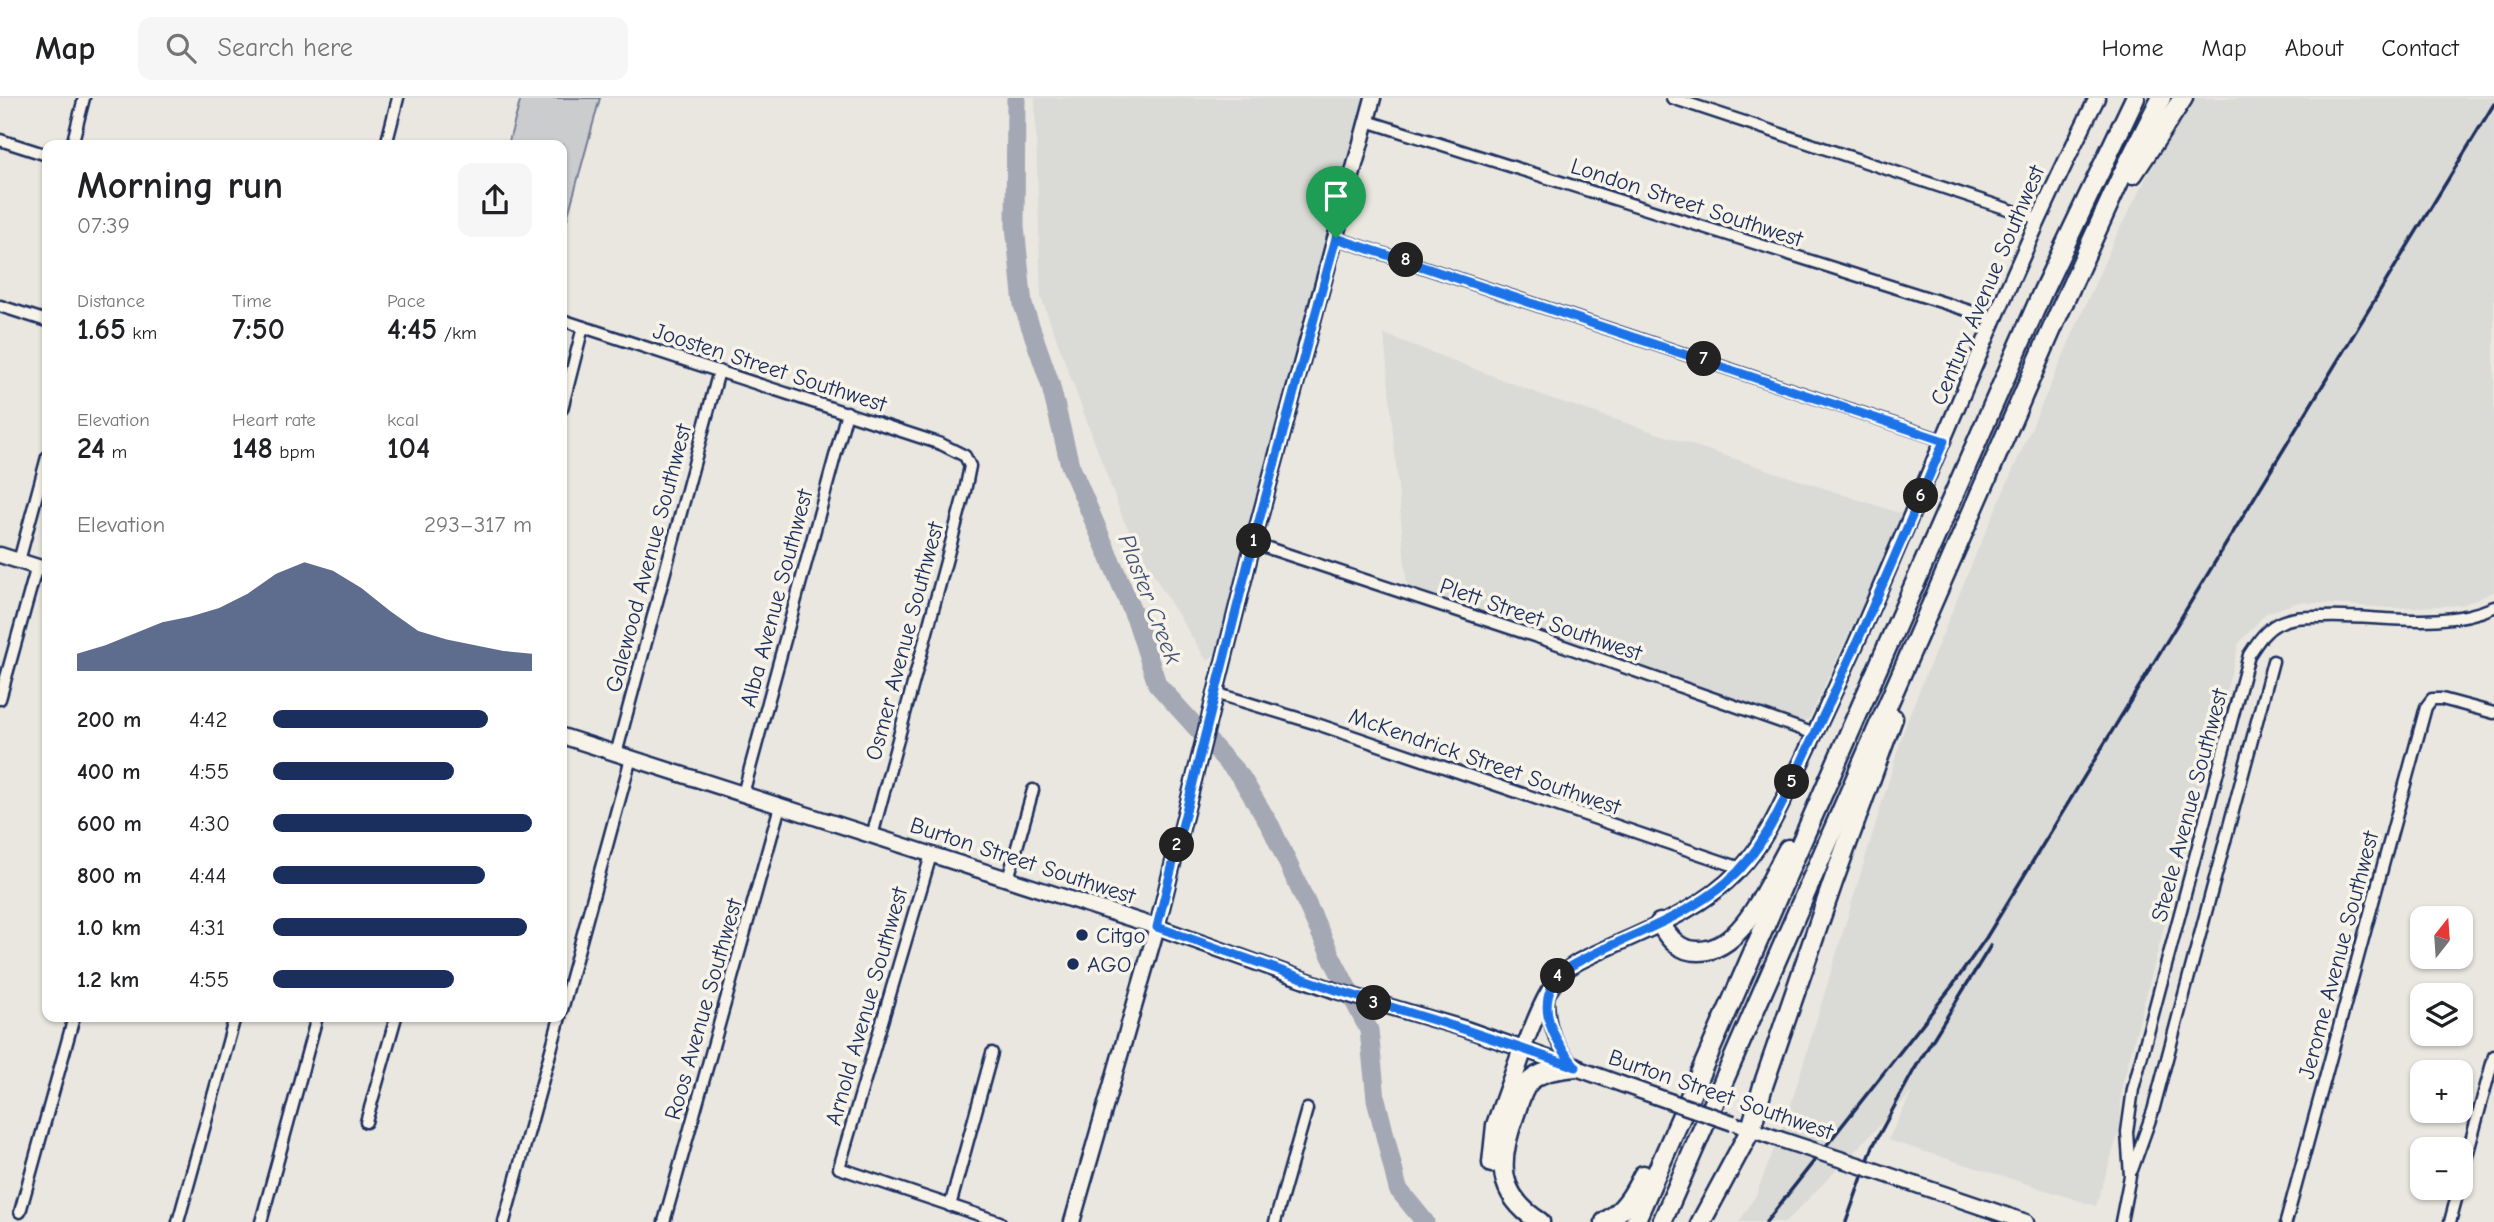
<!DOCTYPE html>
<html lang="en">
<head>
<meta charset="utf-8">
<style>
  :root { --surface:#fff; --page:#f6f6f6; --text:#202124; --muted:#757577; --line:#e0e0e0; --accent:#1b2f5e }
  body { margin:0; font-family:"Comic Neue",sans-serif; background:var(--page); color:var(--text); height:100vh; display:flex; flex-direction:column; font-size:26px; white-space:nowrap }
  * { box-sizing:border-box; margin:0 }
  p { font-size:23px; color:var(--muted) }
  .icon { flex:none; width:38px; height:38px; fill:none; stroke:currentColor; stroke-width:2; stroke-linecap:round; stroke-linejoin:round }
  .map { position:relative; flex:1; overflow:hidden }
  .side { position:absolute; left:42px; top:42px; width:525px; height:882px; display:flex; flex-direction:column; background:var(--surface); border-radius:14px; box-shadow:0 2px 5px #0004 }
  .side>* { flex:none }
  .needle { width:46px; rotate:17deg }
  .buttons { position:absolute; left:2410px; top:808px; display:grid; gap:14px }
  .buttons a { display:grid; place-items:center; width:63px; height:63px; border-radius:14px; background:var(--surface); box-shadow:0 2px 5px #0004; font-size:35px }
  .pin { position:absolute; display:grid; place-items:center; width:60px; height:60px; color:#fff; margin:-72px -30px; border-radius:50% 50% 50% 0; rotate:-45deg; box-shadow:0 0 7px #0007 }
  .pin .icon { rotate:45deg }
  .km { position:absolute; width:35px; height:35px; margin:-18px; border-radius:50%; background:#222; color:#fff; font-size:19px; line-height:35px; text-align:center }
  .round { display:grid; place-items:center; flex:none; width:74px; height:74px; border-radius:14px; background:var(--page) }
  .headline { display:flex; align-items:center; justify-content:space-between; height:119px; padding:0 35px }
  h1 { font-size:38px; font-weight:700; line-height:52px }
  .figures { display:grid; grid-template-columns:repeat(3,1fr); gap:10px; height:119px; padding:7px 35px }
  .figures div { display:grid; align-content:center }
  .figures b { font-size:30px; font-weight:700 }
  .figures small { font-size:19px; font-weight:400 }
  .figures p { font-size:19px }
  .chart { height:196px; padding:14px 35px }
  .chart p { display:flex; justify-content:space-between }
  .chart svg { width:100%; height:126px; margin-top:7px; fill:var(--accent); opacity:.7 }
  ul { padding:0 35px; list-style:none; font-size:23px }
  li { display:grid; grid-template-columns:112px 84px 1fr; align-items:center; height:52px }
  li i { height:18px; border-radius:9px; background:var(--accent) }
  header { display:flex; align-items:center; gap:42px; box-sizing:border-box; height:98px; padding:0 35px; background:var(--surface); border-bottom:2px solid var(--line) }
  header strong { font-size:33px }
  nav { display:flex; gap:38px; margin-inline-start:auto; font-size:24px }
  .search { width:490px; height:63px; background:var(--page); display:flex; align-items:center; gap:18px; box-sizing:border-box; padding:0 24px; border-radius:14px; color:var(--muted); font-size:26px }
  .map>svg:first-child { display:block }
  .built { fill:#dadad6 }
  .green { fill:#cbcccd; stroke:#737e96; stroke-width:2 }
  .lines { fill:none; stroke-linecap:round; stroke-linejoin:round }
  .river { stroke:#a3a8b4; stroke-width:19 }
  .street-casing { stroke:#1b2f5e; stroke-width:15 }
  .secondary-casing { stroke:#1b2f5e; stroke-width:19 }
  .highway-casing { stroke:#1b2f5e; stroke-width:23 }
  .street { stroke:#f7f3e8; stroke-width:10 }
  .secondary { stroke:#f7f3e8; stroke-width:14 }
  .highway { stroke:#f7f3e8; stroke-width:18 }
  .rail { stroke:#1b2f5e; stroke-width:3.5 }
  .secondary-bridge-casing { stroke:#1b2f5e; stroke-width:19; stroke-linecap:butt }
  .secondary-bridge { stroke:#f7f3e8; stroke-width:14 }
  .route-casing { stroke:#fff; stroke-width:14 }
  .route { stroke:#1a73e8; stroke-width:9 }
  .poi-dot { fill:#1b2f5e; stroke:#f7f3e8; stroke-width:2.5 }
  .labels { text-anchor:middle; stroke-width:7; stroke-linejoin:round; paint-order:stroke }
  .street-label { font-size:23px; fill:#1b2f5e; stroke:#f7f3e8 }
  .poi-label { font-size:23px; fill:#1b2f5e; stroke:#f7f3e8; text-anchor:start }
  .water-label { font-size:24px; font-style:italic; fill:#445378; stroke:#f7f3e8 }
</style>
</head>
<body>
<header>
<strong>Map</strong>
<div class="search"><svg class="icon" aria-label="search" viewBox="0 0 24 24"><circle cx="10" cy="10" r="6"/><path d="M15 15l6 6"/></svg>Search here</div>
<nav><a>Home</a><a>Map</a><a>About</a><a>Contact</a></nav>
</header>
<div class="map">
<svg width="2494" height="1124" viewBox="0 0 2494 1124">
  <rect width="100%" height="100%" fill="#eae7e0"/>
  <filter id="ink" filterUnits="userSpaceOnUse"><feTurbulence type="fractalNoise" baseFrequency=".0143" numOctaves="2"/><feDisplacementMap in="SourceGraphic" scale="14" xChannelSelector="R" yChannelSelector="G"/><feConvolveMatrix kernelMatrix="1 2 1 2 8 2 1 2 1" color-interpolation-filters="sRGB"/></filter>
  <g filter="url(#ink)">
    <g class="built">
      <path d="M1035 0H1364L1215 556 1207 563 1162 491 1123 421 1041 199Z"/>
      <path d="M2196 0H2494V494L2462 507 2392 510 2299 504 2266 515 2239 545 2122 988 2120 1030 2096 1108 1888 1042 1912 994 1786 1124H1739L1756 1097 1789 1013 1907 622 1976 456 2115 140 2155 63Z"/>
      <path d="M1384 236 1547 299 1893 413 1905 415 1809 621 1799 624 1407 488Z"/>
    </g>
    <path class="green" d="M521 0H600L565 128 562 127V47H508Z"/>
    <g class="lines">
      <path class="river" d="M1016 0 1015 128 1023 207 1050 285 1070 367 1137 524 1157 586 1241 679 1271 729 1332 860 1369 932 1376 1001 1398 1091 1425 1124"/>
      <g class="street-casing">
        <g id="street">
          <path d="M1672 0 2038 121"/>
          <path d="M1367 23 1995 221"/>
          <path d="M0 42 47 57"/>
          <path d="M72 47 84 0"/>
          <path d="M386 47 398 0"/>
          <path d="M1336 140 1945 343"/>
          <path d="M0 208 47 223"/>
          <path d="M562 222 941 346 965 358 970 368 965 393 872 738"/>
          <path d="M562 311 583 229"/>
          <path d="M1253 445 1555 545 1815 636"/>
          <path d="M19 463 47 359"/>
          <path d="M1215 595 1314 625 1741 770"/>
          <path d="M0 601 37 468"/>
          <path d="M616 656 719 273"/>
          <path d="M743 696 847 314"/>
          <path d="M931 757 839 1070 1000 1124"/>
          <path d="M1008 781 1033 692"/>
          <path d="M1548 897C1548 931 1554 943 1575 969"/>
          <path d="M562 912 631 660"/>
          <path d="M366 1024 396 919"/>
          <path d="M2132 1072 2153 1013 2273 563"/>
          <path d="M2460 1083 2494 958"/>
          <path d="M950 1108 992 955"/>
          <path d="M20 1114 74 919"/>
          <path d="M178 1124 235 919"/>
          <path d="M261 1124 317 919"/>
          <path d="M504 1124 560 919"/>
          <path d="M664 1124 780 708"/>
          <path d="M1275 1124 1307 1011"/>
          <path d="M2121 1124 2130 1078 2127 1034 2133 991 2249 557C2257 545 2264 533 2277 526 2292 518 2308 519 2324 519 2379 517 2442 532 2494 509"/>
          <path d="M2286 1124 2426 609 2432 601H2442L2494 615"/>
          <path d="M2450 1124 2459 1090"/>
        </g>
      </g>
      <g class="secondary-casing">
        <g id="secondary">
          <path d="M0 457 47 472"/>
          <path d="M562 638 1157 829 1336 893 1466 931 1669 1003"/>
          <path d="M1523 951C1537 919 1546 882 1578 864 1631 837 1696 818 1738 773 1765 745 1781 708 1797 673 1817 632 1836 590 1855 548 1936 365 2007 178 2097 0"/>
          <path d="M1741 1028 1779 1041"/>
          <path d="M1876 1073 2026 1124"/>
          <path d="M1072 1124 1157 829 1253 445 1373 0"/>
        </g>
      </g>
      <g class="highway-casing">
        <g id="highway">
          <path d="M2133 76 2183 0"/>
          <path d="M1660 825C1669 841 1679 853 1698 853 1743 854 1769 784 1788 751"/>
          <path d="M1492 1065 1496 1027 1523 951"/>
          <path d="M1540 1124C1496 1096 1498 1063 1514 1019 1518 1008 1521 993 1529 984 1542 972 1559 971 1575 969"/>
          <path d="M1605 1124C1624 1113 1634 1096 1643 1077"/>
          <path d="M1635 1124 2043 193 2135 0"/>
          <path d="M1662 1124 2058 217 2121 79 2161 0"/>
          <path d="M1701 1124 1751 1031 1763 988 1833 784 1893 620"/>
        </g>
      </g>
      <use href="#street" class="street"/>
      <use href="#secondary" class="secondary"/>
      <use href="#highway" class="highway"/>
      <g class="rail">
        <path d="M1766 1124 1953 887 1986 840 2494 6"/>
        <path d="M1846 1124 1873 1048 1914 972 1991 847"/>
      </g>
      <g class="secondary-bridge-casing">
        <g id="secondary-bridge">
          <path d="M1669 1003 1733 1025"/>
          <path d="M1779 1041 1876 1073"/>
        </g>
      </g>
      <use href="#secondary-bridge" class="secondary-bridge"/>
    </g>
  </g>
  <g class="lines" filter="url(#ink)">
    <g class="route-casing">
      <path id="route" d="M1336 140 1944 343C1901 445 1857 548 1809 648 1787 694 1767 750 1727 784 1681 823 1621 839 1569 869 1530 899 1550 938 1576 969L1466 932 1336 892 1157 829 1253 445Z"/>
    </g>
    <use href="#route" class="route"/>
  </g>
  <g class="poi-dot">
    <circle cx="1082" cy="837" r="7"/>
    <circle cx="1073" cy="866" r="7"/>
  </g>
  <g class="labels">
    <g class="street-label">
      <text transform="translate(1687 104) rotate(18)" y="8">London Street Southwest</text>
      <text transform="translate(1987 187) rotate(-67)" y="8">Century Avenue Southwest</text>
      <text transform="translate(770 269) rotate(18)" y="8">Joosten Street Southwest</text>
      <text transform="translate(648 460) rotate(-75)" y="8">Galewood Avenue Southwest</text>
      <text transform="translate(776 500) rotate(-75)" y="8">Alba Avenue Southwest</text>
      <text transform="translate(1541 521) rotate(19)" y="8">Plett Street Southwest</text>
      <text transform="translate(904 543) rotate(-75)" y="8">Osmer Avenue Southwest</text>
      <text transform="translate(1485 663) rotate(19)" y="8">McKendrick Street Southwest</text>
      <text transform="translate(2189 707) rotate(-75)" y="8">Steele Avenue Southwest</text>
      <text transform="translate(1023 762) rotate(18)" y="8">Burton Street Southwest</text>
      <text transform="translate(2338 857) rotate(-75)" y="8">Jerome Avenue Southwest</text>
      <text transform="translate(866 908) rotate(-74)" y="8">Arnold Avenue Southwest</text>
      <text transform="translate(703 911) rotate(-74)" y="8">Roos Avenue Southwest</text>
      <text transform="translate(1721 996) rotate(19)" y="8">Burton Street Southwest</text>
    </g>
    <g class="poi-label">
      <text x="1096" y="845">Citgo</text>
      <text x="1087" y="874">AGO</text>
    </g>
    <g class="water-label">
      <text transform="translate(1150 501) rotate(69)" y="8">Plaster Creek</text>
    </g>
  </g>
</svg>
<div class="buttons">
<a><svg class="needle" viewBox="-14 -14 28 28"><path d="M0-13l5 13h-10z" fill="#e53935"/><path d="M0 13l5-13h-10z" fill="#757577"/></svg></a>
<a><svg class="icon" aria-label="layers" viewBox="0 0 24 24"><path d="M12 4l9 5-9 5-9-5zM3 14l9 5 9-5"/></svg></a>
<a>+</a>
<a>−</a>
</div>
<div class="pin" style="left:1336px;top:140px;background:#1e9e55"><svg class="icon" aria-label="arrive" viewBox="0 0 24 24"><path d="M6 21V4h12l-3 4 3 4H6"/></svg></div>
<b class="km" style="left:1254px;top:443px">1</b>
<b class="km" style="left:1177px;top:747px">2</b>
<b class="km" style="left:1374px;top:905px">3</b>
<b class="km" style="left:1558px;top:878px">4</b>
<b class="km" style="left:1792px;top:684px">5</b>
<b class="km" style="left:1921px;top:398px">6</b>
<b class="km" style="left:1704px;top:261px">7</b>
<b class="km" style="left:1406px;top:162px">8</b>
<section class="side">
<div class="headline"><div><h1>Morning run</h1><p>07:39</p></div><a class="round"><svg class="icon" aria-label="share" viewBox="0 0 24 24"><path d="M12 15V3M7 8l5-5 5 5M5 13v7h14v-7"/></svg></a></div>
<div class="figures">
<div><p>Distance</p><b>1.65<small> km</small></b></div>
<div><p>Time</p><b>7:50</b></div>
<div><p>Pace</p><b>4:45<small> /km</small></b></div>
</div>
<div class="figures">
<div><p>Elevation</p><b>24<small> m</small></b></div>
<div><p>Heart rate</p><b>148<small> bpm</small></b></div>
<div><p>kcal</p><b>104</b></div>
</div>
<div class="chart"><p><span>Elevation</span>293–317 m</p>
<svg viewBox="0 0 160 44" preserveAspectRatio="none"><path d="M0 44V38L10 35L20 31L30 27L40 25L50 22L60 17L70 10L80 6L90 9L100 15L110 23L120 30L130 33L140 35L150 37L160 38V44z"/></svg>
</div>
<ul>
<li><b>200 m</b>4:42<i style="width:83%"></i></li>
<li><b>400 m</b>4:55<i style="width:70%"></i></li>
<li><b>600 m</b>4:30<i style="width:100%"></i></li>
<li><b>800 m</b>4:44<i style="width:82%"></i></li>
<li><b>1.0 km</b>4:31<i style="width:98%"></i></li>
<li><b>1.2 km</b>4:55<i style="width:70%"></i></li>
</ul>
</section>
</div>
</body>
</html>
